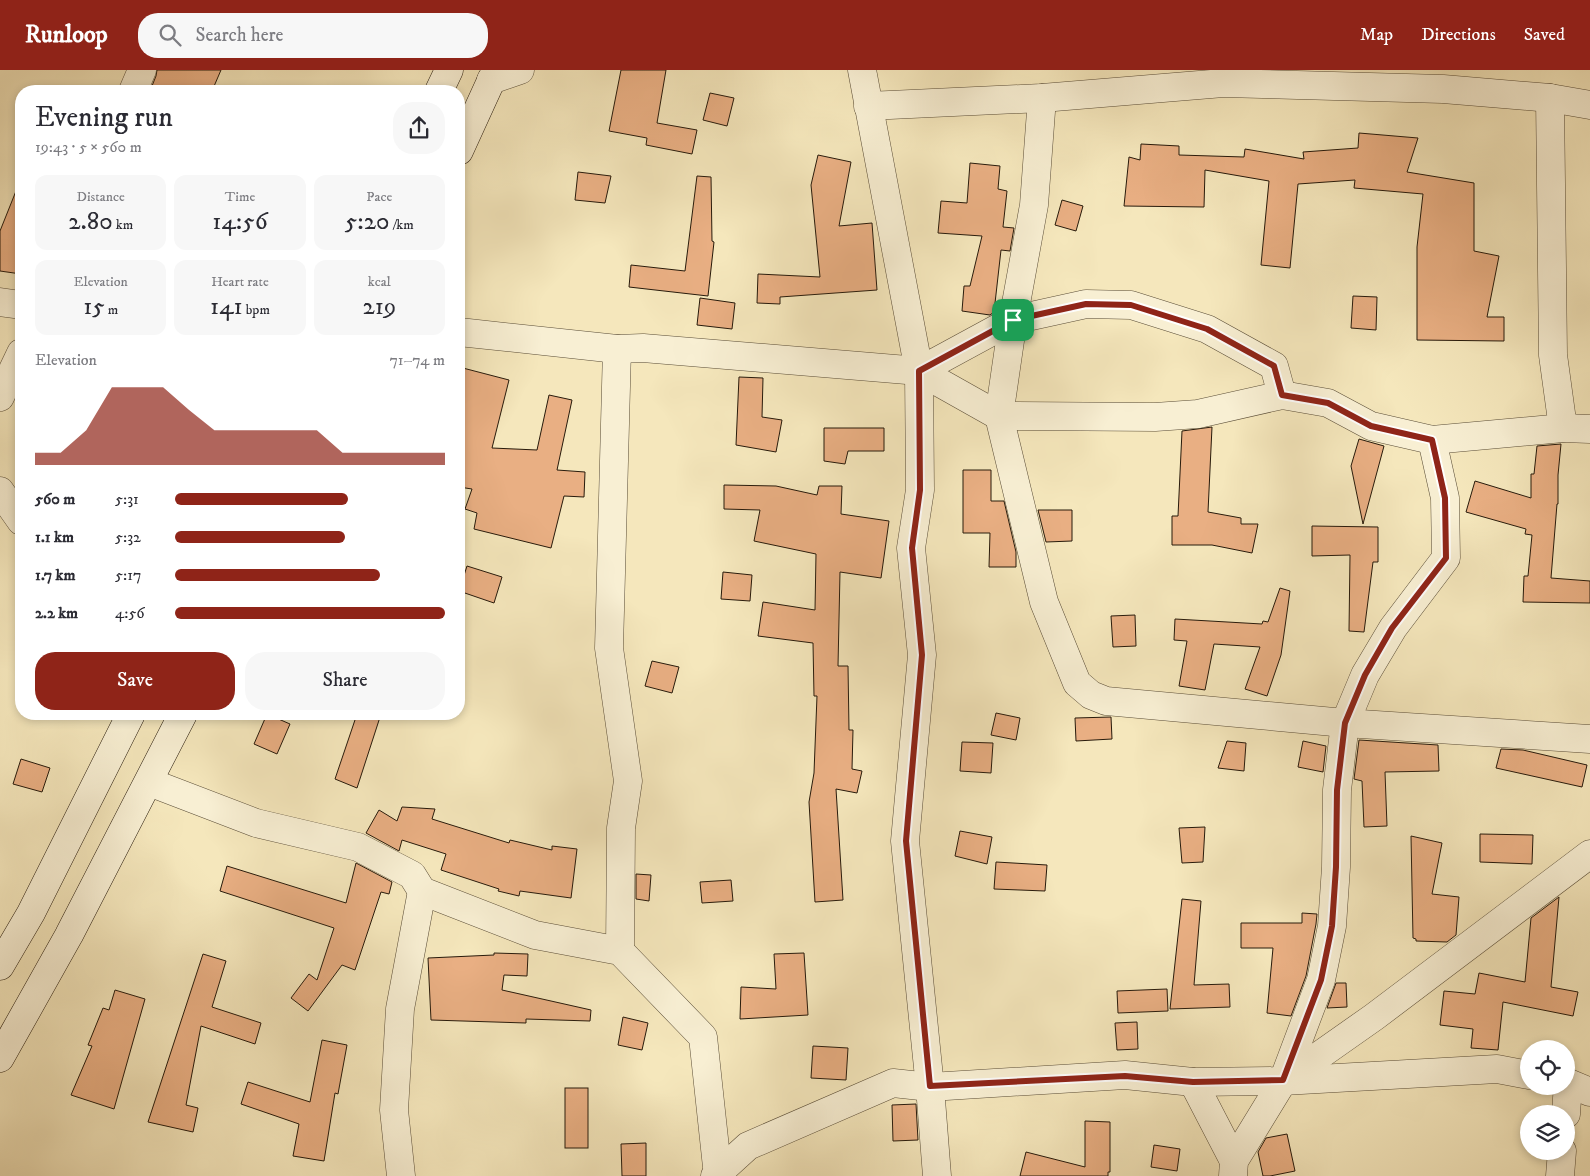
<!DOCTYPE html>
<html lang="en">
<head>
<meta charset="utf-8">
<style>
  :root { --surface:#fff; --page:#f7f7f7; --text:#2b2b33; --muted:#7c7c81; --accent:#8f2418 }
  body { margin:0; font-family:"IM FELL DW Pica",serif; background:var(--page); color:var(--text); height:100vh; display:flex; flex-direction:column; font-size:19px; white-space:nowrap }
  * { box-sizing:border-box; margin:0 }
  p { font-size:16px; color:var(--muted) }
  .icon { flex:none; width:28px; height:28px; fill:none; stroke:currentColor; stroke-width:2; stroke-linecap:round; stroke-linejoin:round }
  .map { position:relative; flex:1; overflow:hidden }
  .details { position:absolute; left:15px; top:15px; width:450px; height:635px; display:flex; flex-direction:column; background:var(--surface); border-radius:20px; box-shadow:0 2px 8px #0003 }
  .details>* { flex:none }
  .tools { position:absolute; left:1520px; top:970px; display:grid; gap:10px }
  .tools a { display:grid; place-items:center; width:55px; height:55px; border-radius:50%; background:var(--surface); box-shadow:0 2px 8px #0003; font-size:25px }
  .pin { position:absolute; display:grid; place-items:center; width:42px; height:42px; color:#fff; margin:-21px; border-radius:10px; box-shadow:0 2px 8px #0006 }
  .round { display:grid; place-items:center; flex:none; width:52px; height:52px; border-radius:20px; background:var(--page) }
  .head { display:flex; align-items:center; justify-content:space-between; height:85px; padding:0 20px }
  h1 { font-size:28px; font-weight:600; line-height:38px }
  .stats { display:grid; grid-template-columns:repeat(3,1fr); gap:8px; height:85px; padding:5px 20px }
  .stats div { display:grid; align-content:center; border-radius:12px; background:var(--page); text-align:center }
  .stats b { font-size:25px; font-weight:600 }
  .stats small { font-size:14px; font-weight:400 }
  .stats p { font-size:14px }
  .chart { height:140px; padding:10px 20px }
  .chart p { display:flex; justify-content:space-between }
  .chart svg { width:100%; height:90px; margin-top:5px; fill:var(--accent); opacity:.7 }
  .cta { display:flex; gap:10px; margin-top:auto; padding:10px 20px }
  .cta a { flex:1; height:58px; border-radius:20px; background:var(--accent); color:#fff; font-size:20px; font-weight:600; line-height:58px; text-align:center }
  .cta a+a { background:var(--page); color:var(--text) }
  ul { padding:0 20px; list-style:none; font-size:16px }
  li { display:grid; grid-template-columns:80px 60px 1fr; align-items:center; height:38px }
  li i { height:12px; border-radius:6px; background:var(--accent) }
  header { display:flex; align-items:center; gap:30px; box-sizing:border-box; height:70px; padding:0 25px; background:var(--accent); color:#fff }
  header strong { font-size:24px }
  nav { display:flex; gap:28px; margin-inline-start:auto; font-size:18px }
  .search { width:350px; height:45px; background:var(--page); display:flex; align-items:center; gap:12px; box-sizing:border-box; padding:0 18px; border-radius:20px; color:var(--muted); font-size:19px }
  .map>svg:first-child { display:block }
  .building { fill:#e9af83; stroke:#271a0b }
  .lines { fill:none; stroke-linecap:round; stroke-linejoin:round }
  .minor-casing { stroke:#5a4d37; stroke-width:29 }
  .tertiary-casing { stroke:#5a4d37; stroke-width:29 }
  .secondary-casing { stroke:#271a0b; stroke-width:29 }
  .minor { stroke:#f8efd3; stroke-width:28 }
  .tertiary { stroke:#f8efd3; stroke-width:28 }
  .secondary { stroke:#f8efd3; stroke-width:28 }
  .route-casing { stroke:#fff; stroke-width:10 }
  .route { stroke:#8f2418; stroke-width:6 }
</style>
</head>
<body>
<header>
<strong>Runloop</strong>
<div class="search"><svg class="icon" aria-label="search" viewBox="0 0 24 24"><circle cx="10" cy="10" r="6"/><path d="M15 15l6 6"/></svg>Search here</div>
<nav><a>Map</a><a>Directions</a><a>Saved</a></nav>
</header>
<div class="map">
<svg width="1590" height="1106" viewBox="0 0 1590 1106">
  <rect width="100%" height="100%" fill="#f5e7bc"/>
  <filter id="stains"><feTurbulence type="fractalNoise" baseFrequency=".004" numOctaves="4"/><feColorMatrix values="0 0 0 0 .2 0 0 0 0 .09 0 0 0 0 .02 0 0 0 .5 -.17"/></filter>
  <radialGradient id="worn" r=".72"><stop offset=".6" stop-color="#630" stop-opacity="0"/><stop offset="1" stop-color="#630" stop-opacity=".3"/></radialGradient>
  <g class="building">
    <path d="M157 0H221L212 21H150L156 6Z"/>
    <path d="M621 0H666L657 53 697 60 692 84 646 75 647 68 609 61Z"/>
    <path d="M710 23 734 28 727 56 703 50Z"/>
    <path d="M1359 63 1418 68 1407 102 1474 113V181L1499 186 1487 247H1504V271L1417 270V177L1423 124 1354 118 1355 110 1298 114 1290 198 1261 195 1269 111 1205 100 1204 137 1124 136 1129 87 1140 90 1141 74 1179 76V85L1244 87 1245 79 1304 89 1303 82 1358 78Z"/>
    <path d="M818 85 851 92 839 156 872 153 877 220 780 227V234L757 233 758 204 820 207 811 115Z"/>
    <path d="M970 93 1000 96 998 119 1007 121 1003 157 1014 158 1010 181 1001 180 994 242 990 245 962 241 964 216H970L982 166 938 163 941 131 967 133Z"/>
    <path d="M578 102 611 106 605 133 575 130Z"/>
    <path d="M697 106 711 107 712 171 714 172 708 226 629 217 631 195 685 201Z"/>
    <path d="M20 111H21V204L0 201V161Z"/>
    <path d="M1062 130 1083 136 1076 161 1055 155Z"/>
    <path d="M1353 226 1377 227 1376 260 1351 258Z"/>
    <path d="M700 228 735 233 732 259 697 255Z"/>
    <path d="M459 297 509 310 492 378 537 380 549 325 572 330 557 400 585 402 584 427 564 426 551 478 474 459 477 443 465 439 472 419 459 417Z"/>
    <path d="M739 307 763 308 762 347 782 350 776 382 736 375Z"/>
    <path d="M1212 357 1208 442 1241 448V454H1258L1252 483 1212 475H1172V446H1178L1182 361Z"/>
    <path d="M824 358H884V381H848L845 394 824 391Z"/>
    <path d="M1359 369 1384 376 1363 454 1351 396Z"/>
    <path d="M1561 374 1558 405V434H1557L1551 508 1590 511V533L1523 532 1524 506H1528L1532 465 1525 464 1526 459 1466 442 1475 411 1531 428V404H1534L1537 376Z"/>
    <path d="M963 400H991V431H1004L1016 482V497H989L990 463H963Z"/>
    <path d="M724 415 776 416 817 425 819 416H842L841 444 889 451 881 508 840 502 838 596H848L849 660H853L852 699 862 701 857 723 836 719 843 830 815 832 809 732 814 703 817 626H814L813 573 758 566 763 532 815 540 816 484 754 471 760 440 724 439Z"/>
    <path d="M1038 440H1072V471L1046 472Z"/>
    <path d="M1312 456 1378 457V492H1373L1364 562 1349 561 1350 485 1312 486Z"/>
    <path d="M467 496 502 507 494 533 459 521Z"/>
    <path d="M723 502 752 505 750 531 721 529Z"/>
    <path d="M1280 518 1290 521 1281 585 1267 626 1245 619 1260 577 1214 574 1205 620 1179 616 1187 571 1174 570 1175 549 1262 554 1263 551 1268 552Z"/>
    <path d="M1135 545 1136 576 1113 577 1111 546Z"/>
    <path d="M652 591 679 597 672 623 645 616Z"/>
    <path d="M996 643 1020 648 1016 670 991 665Z"/>
    <path d="M267 644 290 654 277 684 254 674Z"/>
    <path d="M357 644H381L357 718 335 709Z"/>
    <path d="M1111 647 1112 669 1076 671 1075 648Z"/>
    <path d="M1359 670 1438 675 1439 701 1385 702 1387 756 1364 757 1362 711 1354 709Z"/>
    <path d="M1227 671 1246 673 1244 701 1218 698Z"/>
    <path d="M1303 671 1326 676 1323 702 1298 697Z"/>
    <path d="M962 672 993 673 991 703 960 701Z"/>
    <path d="M1501 679 1523 680 1587 695 1582 717 1496 698Z"/>
    <path d="M21 689 50 698 42 722 13 714Z"/>
    <path d="M402 737 435 739 432 749 509 773 510 770 552 780V776L577 779 571 828 520 821 519 826 498 821 499 819 441 800 446 784 402 770 399 781 366 763 379 740 397 751Z"/>
    <path d="M1205 757 1203 792 1182 793 1179 758Z"/>
    <path d="M960 761 992 767 987 794 955 786Z"/>
    <path d="M1480 764 1533 765 1532 794 1480 792Z"/>
    <path d="M1411 766 1442 773 1432 824 1459 827 1456 865 1447 872 1416 871V869L1413 868Z"/>
    <path d="M996 792 1047 795 1045 821 994 819Z"/>
    <path d="M356 793 392 812 389 824 381 822 355 900 342 895 308 941 291 928 309 904 317 910 334 858 220 821 227 796 346 833Z"/>
    <path d="M636 804 651 805 649 831 636 829Z"/>
    <path d="M731 810 733 831 702 833 700 812Z"/>
    <path d="M1559 827 1551 917 1578 922 1573 946 1503 932 1498 980 1471 978 1473 959 1440 955 1444 921 1475 924 1479 903 1525 912 1531 848Z"/>
    <path d="M1182 829 1201 831 1194 915 1229 914 1230 937 1170 939Z"/>
    <path d="M1302 843 1317 844 1316 854 1306 906 1291 946 1267 943 1273 878H1241V853H1302Z"/>
    <path d="M494 883 528 884 527 906 504 905 502 920 591 940 590 951 526 949V953L431 950 428 888 494 885Z"/>
    <path d="M804 883 808 945 740 949 741 917 776 919 774 884Z"/>
    <path d="M203 884 226 891 212 937 261 953 255 974 201 956 186 1035 198 1038 193 1062 148 1052Z"/>
    <path d="M1336 913H1346L1347 937 1327 938Z"/>
    <path d="M1167 919 1168 941 1118 943 1117 921Z"/>
    <path d="M115 920 145 929 114 1039 71 1025 92 976 88 975 103 938 109 940Z"/>
    <path d="M623 947 648 953 642 980 618 975Z"/>
    <path d="M1137 952 1138 979 1117 980 1115 953Z"/>
    <path d="M322 970 347 975 338 1024 335 1023 324 1091 293 1086 299 1054 241 1034 248 1012 310 1032Z"/>
    <path d="M813 976 848 978 846 1010 811 1008Z"/>
    <rect x="565" y="1018" width="23" height="60"/>
    <path d="M916 1034 918 1070 893 1071 892 1035Z"/>
    <path d="M1085 1051 1110 1052V1102H1108V1106H1020L1026 1082 1085 1097Z"/>
    <path d="M1287 1064 1295 1101 1270 1106H1263L1258 1082 1266 1068Z"/>
    <path d="M646 1073V1106H622L621 1074Z"/>
    <path d="M1154 1075 1180 1079 1177 1101 1151 1097Z"/>
  </g>
  <g class="lines">
    <g class="minor-casing">
      <g id="minor">
        <path d="M862 0 919 301 920 420 911 478 922 585 905 771 930 1017 937 1106"/>
        <path d="M491 10 520 0"/>
        <path d="M133 21 142 0"/>
        <path d="M1042 28 1034 135 1013 250 999 346 1044 532 1077 613 1091 625 1106 631 1345 653 1590 669"/>
        <path d="M1550 28 1553 285 1563 358"/>
        <path d="M868 36 1042 28 1223 13 1443 19 1550 28 1590 35"/>
        <path d="M459 262 617 279 643 278 919 301 999 346 1155 347 1198 344 1282 325 1328 333 1371 356 1432 370 1563 358 1590 359"/>
        <path d="M617 279 609 578 628 711 621 758 620 881"/>
        <path d="M919 301 1013 250 1086 234 1131 235 1207 259 1274 296 1282 325"/>
        <path d="M0 327 21 283"/>
        <path d="M0 421 21 451"/>
        <path d="M149 712 256 753 358 777 412 805 422 821 535 865 620 881 703 967 718 1106"/>
        <path d="M1283 1011 1374 947 1590 784"/>
        <path d="M1193 1012 1234 1091"/>
        <path d="M1566 1012 1590 1022"/>
        <path d="M1566 1044 1568 1013"/>
        <path d="M401 1106 394 1040 400 939 422 821"/>
        <path d="M715 1106 748 1076 893 1013 930 1017 1125 1005 1193 1012 1283 1011 1497 999 1529 1005"/>
        <path d="M1233 1106 1234 1091 1283 1011 1321 910 1332 856 1336 797 1337 720 1345 653 1365 605 1393 558 1446 488 1445 428 1432 370"/>
        <path d="M1560 1106 1562 1081"/>
      </g>
    </g>
    <g class="tertiary-casing">
      <path id="tertiary" d="M0 232 21 235"/>
    </g>
    <g class="secondary-casing">
      <g id="secondary">
        <path d="M439 21 449 0"/>
        <path d="M459 81 496 0"/>
        <path d="M0 896 31 843 131 644"/>
        <path d="M0 988 69 865 183 644"/>
      </g>
    </g>
    <use href="#minor" class="minor"/>
    <use href="#tertiary" class="tertiary"/>
    <use href="#secondary" class="secondary"/>
  </g>
  <g class="lines">
    <g class="route-casing">
      <path id="route" d="M1086 234 1131 235 1207 259 1274 296 1282 325 1328 333 1371 356 1432 370 1445 428 1446 488 1392 558 1365 605 1345 653 1337 720 1336 797 1332 856 1321 910 1283 1010 1193 1012 1125 1006 930 1016 906 771 922 585 912 478 920 420 919 301 1013 250Z"/>
    </g>
    <use href="#route" class="route"/>
  </g>
  <rect width="100%" height="100%" filter="url(#stains)"/>
  <rect width="100%" height="100%" fill="url(#worn)"/>
</svg>
<div class="tools">
<a><svg class="icon" aria-label="locate" viewBox="0 0 24 24"><circle cx="12" cy="12" r="6"/><path d="M12 2v4M12 18v4M2 12h4M18 12h4"/></svg></a>
<a><svg class="icon" aria-label="layers" viewBox="0 0 24 24"><path d="M12 4l9 5-9 5-9-5zM3 14l9 5 9-5"/></svg></a>
</div>
<div class="pin" style="left:1013px;top:250px;background:#1e9e55"><svg class="icon" aria-label="arrive" viewBox="0 0 24 24"><path d="M6 21V4h12l-3 4 3 4H6"/></svg></div>
<section class="details">
<div class="head"><div><h1>Evening run</h1><p>19:43 · 5 × 560 m</p></div><a class="round"><svg class="icon" aria-label="share" viewBox="0 0 24 24"><path d="M12 15V3M7 8l5-5 5 5M5 13v7h14v-7"/></svg></a></div>
<div class="stats">
<div><p>Distance</p><b>2.80<small> km</small></b></div>
<div><p>Time</p><b>14:56</b></div>
<div><p>Pace</p><b>5:20<small> /km</small></b></div>
</div>
<div class="stats">
<div><p>Elevation</p><b>15<small> m</small></b></div>
<div><p>Heart rate</p><b>141<small> bpm</small></b></div>
<div><p>kcal</p><b>219</b></div>
</div>
<div class="chart"><p><span>Elevation</span>71–74 m</p>
<svg viewBox="0 0 160 44" preserveAspectRatio="none"><path d="M0 44V38L10 38L20 27L30 6L40 6L50 6L60 17L70 27L80 27L90 27L100 27L110 27L120 38L130 38L140 38L150 38L160 38V44z"/></svg>
</div>
<ul>
<li><b>560 m</b>5:31<i style="width:64%"></i></li>
<li><b>1.1 km</b>5:32<i style="width:63%"></i></li>
<li><b>1.7 km</b>5:17<i style="width:76%"></i></li>
<li><b>2.2 km</b>4:56<i style="width:100%"></i></li>
</ul>
<div class="cta"><a>Save</a><a>Share</a></div>
</section>
</div>
</body>
</html>
